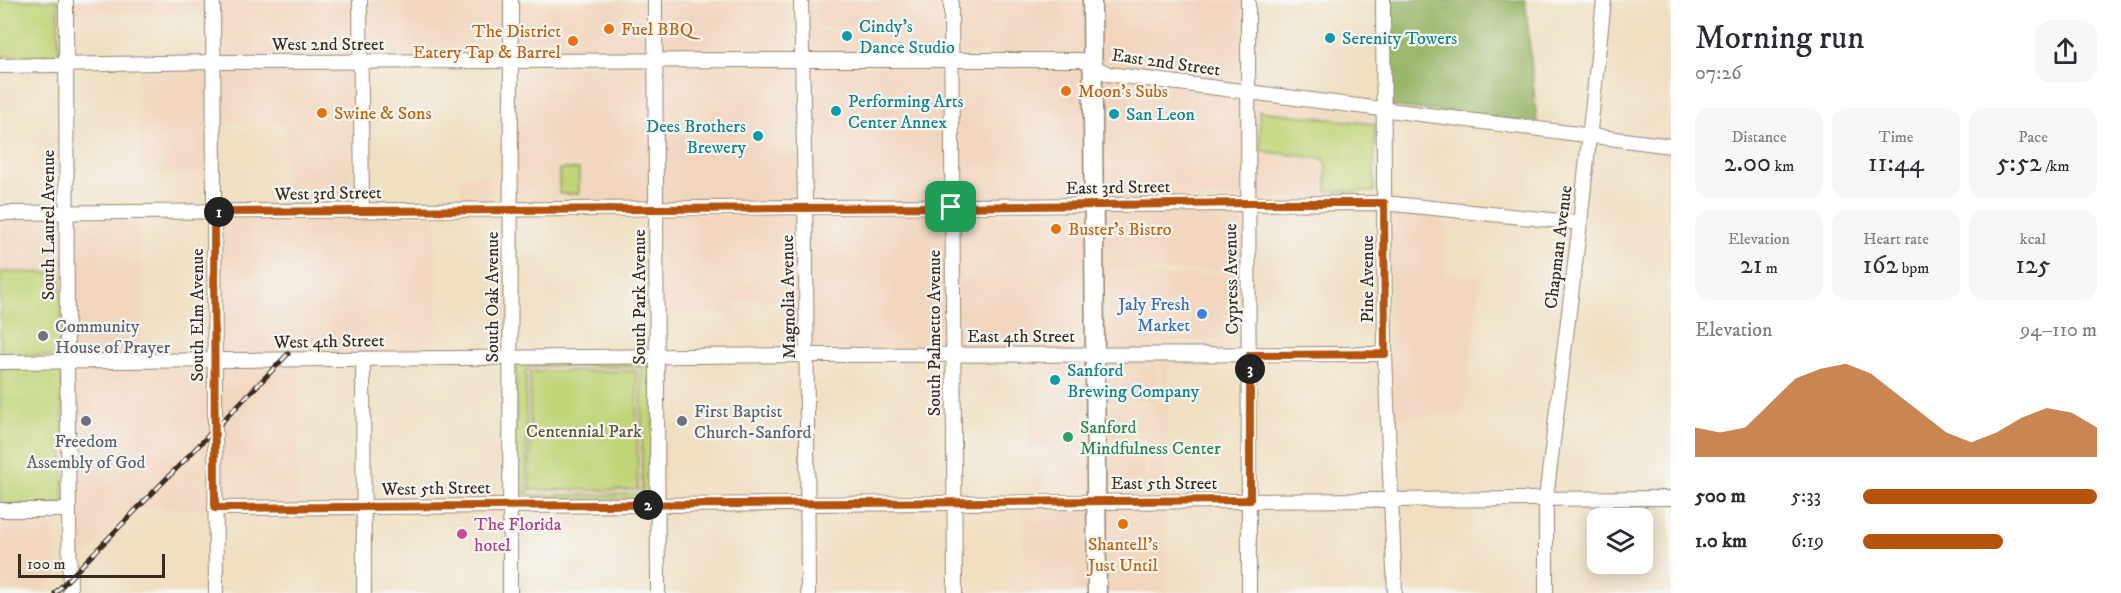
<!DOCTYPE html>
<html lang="en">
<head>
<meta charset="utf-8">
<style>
  :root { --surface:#fff; --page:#f7f7f7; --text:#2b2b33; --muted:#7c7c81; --accent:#b45309 }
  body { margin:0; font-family:"IM FELL DW Pica",serif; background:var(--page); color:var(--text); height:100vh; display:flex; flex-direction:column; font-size:22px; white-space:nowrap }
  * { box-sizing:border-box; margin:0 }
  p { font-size:20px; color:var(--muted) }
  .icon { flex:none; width:33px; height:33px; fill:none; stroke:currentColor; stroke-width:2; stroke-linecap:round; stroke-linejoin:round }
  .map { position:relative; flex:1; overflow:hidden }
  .sheet { display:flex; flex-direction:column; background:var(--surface); width:450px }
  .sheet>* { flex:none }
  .buttons { position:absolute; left:1587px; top:508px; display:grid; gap:12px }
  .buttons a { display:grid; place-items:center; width:66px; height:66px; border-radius:12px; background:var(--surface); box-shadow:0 3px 15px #0003; font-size:30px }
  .scale { position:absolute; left:18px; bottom:15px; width:147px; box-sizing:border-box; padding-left:6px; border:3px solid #3b2a1e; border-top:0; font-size:16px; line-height:21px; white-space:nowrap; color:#3b2a1e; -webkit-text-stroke:4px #f6f6f2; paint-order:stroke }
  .pin { position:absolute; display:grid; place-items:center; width:51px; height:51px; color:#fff; margin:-26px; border-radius:12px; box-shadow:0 3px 9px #0006 }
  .km { position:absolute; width:30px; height:30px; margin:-15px; border-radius:50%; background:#222; color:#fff; font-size:16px; line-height:30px; text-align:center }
  .round { display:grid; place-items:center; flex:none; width:63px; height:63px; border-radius:18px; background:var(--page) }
  .headline { display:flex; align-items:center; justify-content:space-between; height:102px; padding:0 24px }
  h1 { font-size:33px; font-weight:600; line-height:45px }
  .figures { display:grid; grid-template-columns:repeat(3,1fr); gap:9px; height:102px; padding:6px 24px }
  .figures div { display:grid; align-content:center; border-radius:15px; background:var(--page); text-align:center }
  .figures b { font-size:26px; font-weight:600 }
  .figures small { font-size:16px; font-weight:400 }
  .figures p { font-size:16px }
  .chart { height:168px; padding:12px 24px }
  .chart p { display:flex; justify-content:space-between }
  .chart svg { width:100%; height:108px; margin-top:6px; fill:var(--accent); opacity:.7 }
  ul { padding:0 24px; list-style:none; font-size:20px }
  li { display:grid; grid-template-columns:96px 72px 1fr; align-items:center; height:45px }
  li i { height:15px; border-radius:8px; background:var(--accent) }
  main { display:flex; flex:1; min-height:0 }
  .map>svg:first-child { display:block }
  .built { fill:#f2d5bd; fill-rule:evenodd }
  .green { fill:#c1d477; stroke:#7e7f4a; stroke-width:1.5; fill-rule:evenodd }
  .forest { fill:#98b668; stroke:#6a7043; stroke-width:1.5 }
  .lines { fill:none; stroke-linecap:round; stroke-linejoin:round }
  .minor-casing { stroke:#968470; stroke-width:16 }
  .major-casing { stroke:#968470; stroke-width:21 }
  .minor { stroke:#fff; stroke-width:14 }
  .major { stroke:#fff; stroke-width:18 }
  .rail-casing { stroke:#3b2a1e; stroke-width:5 }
  .rail { stroke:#f6f6f2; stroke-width:3; stroke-dasharray:9; stroke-linecap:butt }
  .route-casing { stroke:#fff; stroke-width:12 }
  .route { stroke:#b45309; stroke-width:8 }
  .food-dot { fill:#e8710a; stroke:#f6f6f2; stroke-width:2 }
  .culture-dot { fill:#0f9aa8; stroke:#f6f6f2; stroke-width:2 }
  .shop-dot { fill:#3f7fe0; stroke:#f6f6f2; stroke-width:2 }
  .worship-dot { fill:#6b7280; stroke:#f6f6f2; stroke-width:2 }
  .leisure-dot { fill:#2e9e5b; stroke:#f6f6f2; stroke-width:2 }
  .hotel-dot { fill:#d1479c; stroke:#f6f6f2; stroke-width:2 }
  .labels { text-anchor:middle; stroke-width:4.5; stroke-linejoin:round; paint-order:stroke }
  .culture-label { font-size:18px; fill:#0d838f; stroke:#f6f6f2; text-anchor:start }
  .food-label { font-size:18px; fill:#c56008; stroke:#f6f6f2; text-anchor:start }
  .street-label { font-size:18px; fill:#3b2a1e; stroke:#f6f6f2 }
  .shop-label { font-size:18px; fill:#366cbe; stroke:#f6f6f2; text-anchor:end }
  .worship-label { font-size:18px; fill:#5b616d; stroke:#f6f6f2; text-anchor:start }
  .leisure-label { font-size:18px; fill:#27864d; stroke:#f6f6f2; text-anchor:start }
  .park-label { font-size:18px; fill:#5c5434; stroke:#f6f6f2 }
  .hotel-label { font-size:18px; fill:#b23c85; stroke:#f6f6f2; text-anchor:start }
</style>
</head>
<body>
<main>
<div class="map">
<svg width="1671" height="593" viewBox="0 0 1671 593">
  <rect width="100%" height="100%" fill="#f6f6f2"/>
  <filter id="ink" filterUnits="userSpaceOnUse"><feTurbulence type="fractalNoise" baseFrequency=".0167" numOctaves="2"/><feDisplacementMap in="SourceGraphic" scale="12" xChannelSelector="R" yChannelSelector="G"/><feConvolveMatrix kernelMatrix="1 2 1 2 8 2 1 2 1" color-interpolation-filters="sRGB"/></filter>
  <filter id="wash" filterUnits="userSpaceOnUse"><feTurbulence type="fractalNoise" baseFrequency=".008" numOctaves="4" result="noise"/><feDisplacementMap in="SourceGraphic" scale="24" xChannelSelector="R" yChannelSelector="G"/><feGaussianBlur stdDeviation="1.35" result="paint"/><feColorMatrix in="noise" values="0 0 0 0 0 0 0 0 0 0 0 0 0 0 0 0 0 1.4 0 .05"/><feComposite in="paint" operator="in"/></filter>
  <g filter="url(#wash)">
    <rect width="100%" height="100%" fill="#f0dfc1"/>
    <g class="built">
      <path d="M71 0H208V14L71 13Z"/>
      <path d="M218 0H349L350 56 219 57Z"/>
      <path d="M367 0H506L504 56 368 55Z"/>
      <path d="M582 0H788V54L519 55 515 50 514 5 582 4Z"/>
      <path d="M806 0H812L813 27 816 32H874L875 47 878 54H807Z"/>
      <path d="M817 0H1087V44L1076 53 889 54 882 52 879 47 878 27H817Z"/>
      <path d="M1097 0H1242L1243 85 1110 69 1097 62Z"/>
      <path d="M797 66 799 201 662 204 661 67Z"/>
      <path d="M807 66H947L946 202 809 201Z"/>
      <path d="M957 66H1081L1087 70 1088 200 957 201Z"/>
      <path d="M651 67 652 204H515L514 68ZM559 164H579L583 166 584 194 582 198 559 199 556 197 555 169Z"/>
      <path d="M209 68V172L138 173V70Z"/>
      <path d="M219 68H350V205L285 206V123L219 122Z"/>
      <path d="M1097 75 1243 96V197L1098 200Z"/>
      <path d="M1253 98 1377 115 1378 121 1260 106 1256 107 1255 111 1257 151 1259 155 1321 163 1325 195 1376 196 1378 194 1379 198 1253 197Z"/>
      <rect x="461" y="176" width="30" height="21"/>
      <path d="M1243 209 1245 349 1160 348 1231 344 1232 274 1228 269 1105 272 1103 276 1105 348H1099L1098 211Z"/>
      <path d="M1389 209 1444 214 1445 274H1482L1464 416 1393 417Z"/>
      <path d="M1088 212 1089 348 957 349 956 213Z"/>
      <path d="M800 213 801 300 736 301 735 314H662V215Z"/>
      <path d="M810 213H946L947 349H811Z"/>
      <path d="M436 216 437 352 220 354 219 218Z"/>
      <path d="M61 218V273L0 272V219Z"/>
      <path d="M71 218H140L143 355 72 356Z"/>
      <path d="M1228 274V340L1156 342 1157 401 1089 402 1090 444H1146V489H1030V359L1109 360 1108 276Z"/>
      <path d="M1161 359H1168L1166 495 1101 496V494H1146L1149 492V441L1146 439H1100V406L1159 405 1161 401Z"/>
      <path d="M210 365V509L132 508 75 565 72 367Z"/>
      <path d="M220 365H298L297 502H220Z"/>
      <path d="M1023 507H1091L1092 592 1024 593Z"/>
      <path d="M1101 507H1166L1167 593H1102Z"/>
      <path d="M0 514 55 515V579L39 593H0Z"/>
    </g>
    <g class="green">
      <path d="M0 0H58L59 55 0 56Z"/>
      <path d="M1259 111 1375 124 1374 192 1327 191 1325 159 1261 151Z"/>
      <rect x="559" y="169" width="20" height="25"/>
      <path d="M0 272 61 273 62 356H0Z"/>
      <path d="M516 363H653V499H515ZM530 366 640 367 641 371 642 489 641 494 530 495 527 493 526 371Z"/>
      <path d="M62 367 64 504H0V368Z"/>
      <path d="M530 371H637L638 490H530Z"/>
    </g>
    <path class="forest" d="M1388 0H1525L1537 123 1390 106Z"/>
  </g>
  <g filter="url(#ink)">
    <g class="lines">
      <g class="minor-casing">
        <g id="minor">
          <path d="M66 0 67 362 70 593"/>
          <path d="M213 0 216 593"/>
          <path d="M360 0 362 210"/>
          <path d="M655 0 658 593"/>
          <path d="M801 0 806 254 808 593"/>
          <path d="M951 0 955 593"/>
          <path d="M1248 0 1249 593"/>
          <path d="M1383 0 1385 354 1395 593"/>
          <path d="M0 66 214 62 769 60H1082L1108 74 1671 146"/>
          <path d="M0 213 1384 203 1580 223"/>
          <path d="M363 359 364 593"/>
          <path d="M0 362 807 355 1385 354"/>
          <path d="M215 508 1671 498"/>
          <path d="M0 510H69"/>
          <path d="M510 593 511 0"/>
          <path d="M1546 593V498L1580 223 1604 0"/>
        </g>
      </g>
      <g class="major-casing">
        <path id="major" d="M1092 0 1097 593"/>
      </g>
      <use href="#minor" class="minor"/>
      <use href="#major" class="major"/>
      <g class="rail-casing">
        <path id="rail" d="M55 593 288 354"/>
      </g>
      <use href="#rail" class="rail"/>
    </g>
  </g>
  <g class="lines" filter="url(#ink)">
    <g class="route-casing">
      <path id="route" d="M1248 203H1384L1385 354 1250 355V500L215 508 214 212 951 207Z"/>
    </g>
    <use href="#route" class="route"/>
  </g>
  <g class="food-dot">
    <circle cx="609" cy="29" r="6"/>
    <circle cx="573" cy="41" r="6"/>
    <circle cx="1066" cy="91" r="6"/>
    <circle cx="322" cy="113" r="6"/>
    <circle cx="1056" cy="229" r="6"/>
    <circle cx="1123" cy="524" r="6"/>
  </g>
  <g class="culture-dot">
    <circle cx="847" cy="36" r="6"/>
    <circle cx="1330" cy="38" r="6"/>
    <circle cx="836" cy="111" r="6"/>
    <circle cx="1114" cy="114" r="6"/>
    <circle cx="758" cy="136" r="6"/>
    <circle cx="1055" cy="380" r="6"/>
  </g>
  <circle class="shop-dot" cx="1202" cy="314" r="6"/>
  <g class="worship-dot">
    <circle cx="43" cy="336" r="6"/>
    <circle cx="86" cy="421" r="6"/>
    <circle cx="682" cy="421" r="6"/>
  </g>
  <circle class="leisure-dot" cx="1068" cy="437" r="6"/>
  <circle class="hotel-dot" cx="462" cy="534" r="6"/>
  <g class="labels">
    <g class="culture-label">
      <text x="859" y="32">Cindy's<tspan x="859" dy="21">Dance Studio</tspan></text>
      <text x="1342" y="44">Serenity Towers</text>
      <text x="848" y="107">Performing Arts<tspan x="848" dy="21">Center Annex</tspan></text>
      <text x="1126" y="120">San Leon</text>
      <text x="746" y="132" text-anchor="end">Dees Brothers<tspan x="746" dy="21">Brewery</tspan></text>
      <text x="1067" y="376">Sanford<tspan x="1067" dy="21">Brewing Company</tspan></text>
    </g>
    <g class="food-label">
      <text x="621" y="35">Fuel BBQ</text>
      <text x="561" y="37" text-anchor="end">The District<tspan x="561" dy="21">Eatery Tap &amp; Barrel</tspan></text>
      <text x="1078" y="97">Moon's Subs</text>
      <text x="334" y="119">Swine &amp; Sons</text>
      <text x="1068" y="235">Buster's Bistro</text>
      <text x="1123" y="550" text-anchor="middle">Shantell's<tspan x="1123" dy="21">Just Until</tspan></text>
    </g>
    <g class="street-label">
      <text x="328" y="50">West 2nd Street</text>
      <text transform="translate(1166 62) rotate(8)" y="6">East 2nd Street</text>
      <text transform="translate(1118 187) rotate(-1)" y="6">East 3rd Street</text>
      <text transform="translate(328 193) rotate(-1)" y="6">West 3rd Street</text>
      <text transform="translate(48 225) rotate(-90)" y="6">South Laurel Avenue</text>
      <text transform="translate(1558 247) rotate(-83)" y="6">Chapman Avenue</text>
      <text transform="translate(1231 279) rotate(-91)" y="6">Cypress Avenue</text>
      <text transform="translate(1367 279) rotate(-90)" y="6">Pine Avenue</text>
      <text transform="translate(492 297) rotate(-90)" y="6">South Oak Avenue</text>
      <text transform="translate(639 297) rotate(-90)" y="6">South Park Avenue</text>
      <text transform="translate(788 297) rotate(-91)" y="6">Magnolia Avenue</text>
      <text transform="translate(197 315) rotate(-90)" y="6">South Elm Avenue</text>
      <text transform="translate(934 333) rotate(-90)" y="6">South Palmetto Avenue</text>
      <text x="1021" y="342">East 4th Street</text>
      <text transform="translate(329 341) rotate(-1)" y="6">West 4th Street</text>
      <text x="1164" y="489">East 5th Street</text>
      <text transform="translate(436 488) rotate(-1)" y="6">West 5th Street</text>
    </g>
    <g class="shop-label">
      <text x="1190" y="310">Jaly Fresh<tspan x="1190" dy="21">Market</tspan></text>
    </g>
    <g class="worship-label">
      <text x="55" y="332">Community<tspan x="55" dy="21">House of Prayer</tspan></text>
      <text x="694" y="417">First Baptist<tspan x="694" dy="21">Church-Sanford</tspan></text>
      <text x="86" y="447" text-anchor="middle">Freedom<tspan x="86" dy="21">Assembly of God</tspan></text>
    </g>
    <g class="leisure-label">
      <text x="1080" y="433">Sanford<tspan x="1080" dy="21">Mindfulness Center</tspan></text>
    </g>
    <g class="park-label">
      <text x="584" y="437">Centennial Park</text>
    </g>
    <g class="hotel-label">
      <text x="474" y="530">The Florida<tspan x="474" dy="21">hotel</tspan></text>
    </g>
  </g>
</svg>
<div class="buttons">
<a><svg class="icon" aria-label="layers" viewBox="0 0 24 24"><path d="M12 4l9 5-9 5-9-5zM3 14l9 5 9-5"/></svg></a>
</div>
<div class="scale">100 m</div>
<div class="pin" style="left:951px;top:207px;background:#1e9e55"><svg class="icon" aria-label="arrive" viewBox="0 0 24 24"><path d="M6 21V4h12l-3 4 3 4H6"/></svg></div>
<b class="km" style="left:219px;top:212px">1</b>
<b class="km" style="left:648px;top:505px">2</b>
<b class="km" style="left:1250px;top:369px">3</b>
</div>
<section class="sheet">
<div class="headline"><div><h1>Morning run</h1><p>07:26</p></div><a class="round"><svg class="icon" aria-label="share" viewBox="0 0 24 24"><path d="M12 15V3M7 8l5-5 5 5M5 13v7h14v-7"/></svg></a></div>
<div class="figures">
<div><p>Distance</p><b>2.00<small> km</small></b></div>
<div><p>Time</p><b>11:44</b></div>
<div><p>Pace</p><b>5:52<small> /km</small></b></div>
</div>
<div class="figures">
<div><p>Elevation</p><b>21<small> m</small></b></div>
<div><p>Heart rate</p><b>162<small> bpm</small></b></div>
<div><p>kcal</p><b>125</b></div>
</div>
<div class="chart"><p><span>Elevation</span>94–110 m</p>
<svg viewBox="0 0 160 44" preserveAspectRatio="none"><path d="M0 44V32L10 34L20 32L30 22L40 12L50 8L60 6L70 10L80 18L90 26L100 34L110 38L120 34L130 28L140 24L150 26L160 32V44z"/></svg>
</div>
<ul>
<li><b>500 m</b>5:33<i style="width:100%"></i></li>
<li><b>1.0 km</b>6:19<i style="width:60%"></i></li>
</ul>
</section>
</main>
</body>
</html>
